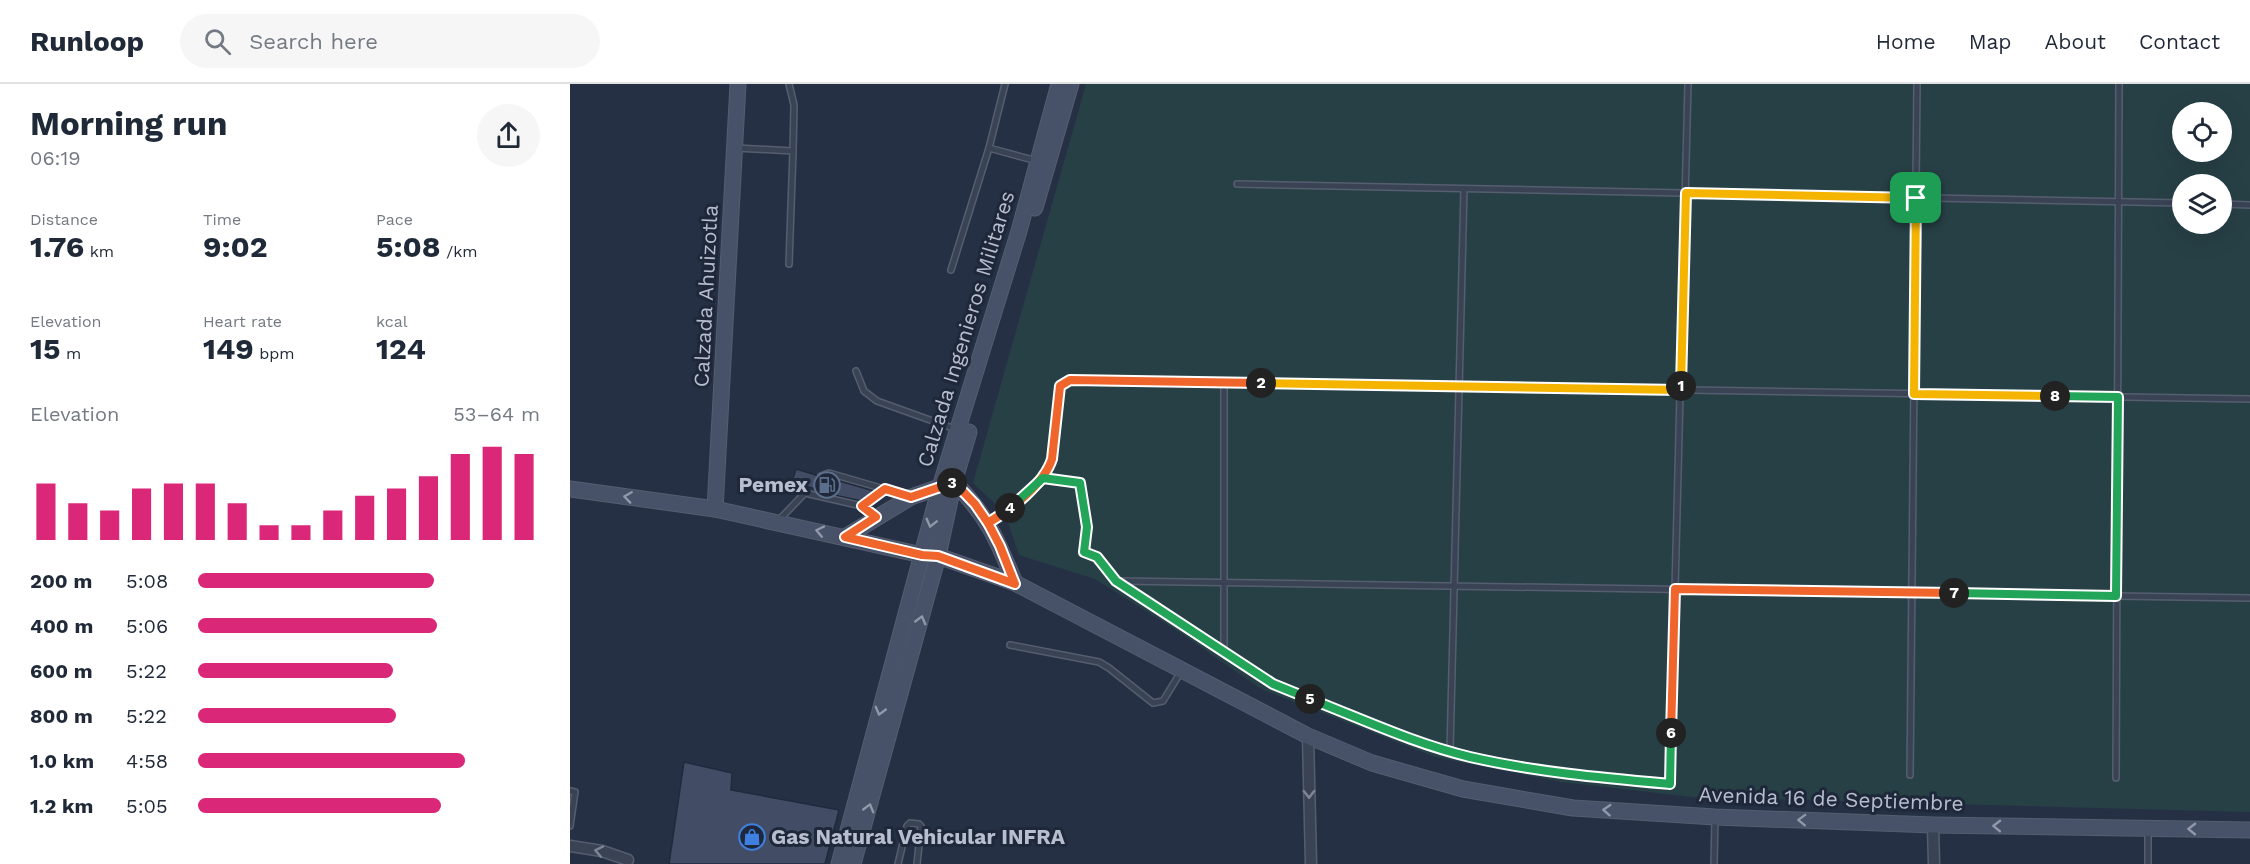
<!DOCTYPE html>
<html lang="en">
<head>
<meta charset="utf-8">
<style>
  :root { --surface:#fff; --page:#f6f6f7; --text:#1f2937; --muted:#747a83; --line:#e0e1e3; --accent:#db2777 }
  body { margin:0; font-family:"Work Sans",sans-serif; background:var(--page); color:var(--text); height:100vh; display:flex; flex-direction:column; font-size:22px; white-space:nowrap }
  * { box-sizing:border-box; margin:0 }
  p { font-size:20px; color:var(--muted) }
  .icon { flex:none; width:33px; height:33px; fill:none; stroke:currentColor; stroke-width:2; stroke-linecap:round; stroke-linejoin:round }
  .map { position:relative; flex:1; overflow:hidden }
  .drawer { display:flex; flex-direction:column; background:var(--surface); width:570px }
  .drawer>* { flex:none }
  .fabs { position:absolute; left:1602px; top:18px; display:grid; gap:12px }
  .fabs a { display:grid; place-items:center; width:60px; height:60px; border-radius:50%; background:var(--surface); box-shadow:0 6px 24px #0002; font-size:30px }
  .pin { position:absolute; display:grid; place-items:center; width:51px; height:51px; color:#fff; margin:-26px; border-radius:12px; box-shadow:0 3px 9px #0006 }
  .km { position:absolute; width:30px; height:30px; margin:-15px; border-radius:50%; background:#222; color:#fff; font-size:16px; line-height:30px; text-align:center }
  .round { display:grid; place-items:center; flex:none; width:63px; height:63px; border-radius:32px; background:var(--page) }
  .overview { display:flex; align-items:center; justify-content:space-between; height:102px; padding:0 30px }
  h1 { font-size:33px; font-weight:700; line-height:45px }
  .stats { display:grid; grid-template-columns:repeat(3,1fr); gap:9px; height:102px; padding:6px 30px }
  .stats div { display:grid; align-content:center }
  .stats b { font-size:30px; font-weight:700 }
  .stats small { font-size:16px; font-weight:400 }
  .stats p { font-size:16px }
  .chart { height:168px; padding:12px 30px }
  .chart p { display:flex; justify-content:space-between }
  .chart svg { width:100%; height:108px; margin-top:6px; stroke:var(--accent); stroke-width:6 }
  ul { padding:0 30px; list-style:none; font-size:20px }
  li { display:grid; grid-template-columns:96px 72px 1fr; align-items:center; height:45px }
  li i { height:15px; border-radius:8px; background:var(--accent) }
  header { display:flex; align-items:center; gap:36px; box-sizing:border-box; height:84px; padding:0 30px; background:var(--surface); border-bottom:2px solid var(--line) }
  header strong { font-size:28px }
  nav { display:flex; gap:33px; margin-inline-start:auto; font-size:21px }
  .search { width:420px; height:54px; background:var(--page); display:flex; align-items:center; gap:15px; box-sizing:border-box; padding:0 21px; border-radius:33px; color:var(--muted); font-size:22px }
  main { display:flex; flex:1; min-height:0 }
  .map>svg:first-child { display:block }
  .green { fill:#274046; fill-rule:evenodd }
  .building { fill:#424d65; stroke:#202a3c; stroke-width:1.5 }
  .lines { fill:none; stroke-linecap:round; stroke-linejoin:round }
  .lane-casing { stroke:#555e6f; stroke-width:8 }
  .street-casing { stroke:#555e6f; stroke-width:13 }
  .secondary-casing { stroke:#555e6f; stroke-width:17 }
  .lane { stroke:#3a4354; stroke-width:5 }
  .street { stroke:#3a4354; stroke-width:10 }
  .secondary { stroke:#475168; stroke-width:15 }
  .oneway { stroke:#9098aa }
  .oneway2 { stroke:#7f8797 }
  .split-1-casing { stroke:#fff; stroke-width:12 }
  .split-2-casing { stroke:#fff; stroke-width:12 }
  .split-3-casing { stroke:#fff; stroke-width:12 }
  .split-4-casing { stroke:#fff; stroke-width:12 }
  .split-5-casing { stroke:#fff; stroke-width:12 }
  .split-6-casing { stroke:#fff; stroke-width:12 }
  .split-7-casing { stroke:#fff; stroke-width:12 }
  .split-8-casing { stroke:#fff; stroke-width:12 }
  .split-9-casing { stroke:#fff; stroke-width:12 }
  .split-1 { stroke:#f5b400; stroke-width:8 }
  .split-2 { stroke:#f5b400; stroke-width:8 }
  .split-3 { stroke:#f0652b; stroke-width:8 }
  .split-4 { stroke:#f0652b; stroke-width:8 }
  .split-5 { stroke:#22a559; stroke-width:8 }
  .split-6 { stroke:#22a559; stroke-width:8 }
  .split-7 { stroke:#f0652b; stroke-width:8 }
  .split-8 { stroke:#22a559; stroke-width:8 }
  .split-9 { stroke:#f5b400; stroke-width:8 }
  .labels { text-anchor:middle; stroke-width:6; stroke-linejoin:round; paint-order:stroke }
  .street-label { font-size:21px; fill:#b7bece; stroke:#1e283a }
  .poi-label { font-size:21px; font-weight:bold; fill:#b7bece; stroke:#1e283a; text-anchor:end }
</style>
</head>
<body>
<header>
<strong>Runloop</strong>
<div class="search"><svg class="icon" aria-label="search" viewBox="0 0 24 24"><circle cx="10" cy="10" r="6"/><path d="M15 15l6 6"/></svg>Search here</div>
<nav><a>Home</a><a>Map</a><a>About</a><a>Contact</a></nav>
</header>
<main>
<section class="drawer">
<div class="overview"><div><h1>Morning run</h1><p>06:19</p></div><a class="round"><svg class="icon" aria-label="share" viewBox="0 0 24 24"><path d="M12 15V3M7 8l5-5 5 5M5 13v7h14v-7"/></svg></a></div>
<div class="stats">
<div><p>Distance</p><b>1.76<small> km</small></b></div>
<div><p>Time</p><b>9:02</b></div>
<div><p>Pace</p><b>5:08<small> /km</small></b></div>
</div>
<div class="stats">
<div><p>Elevation</p><b>15<small> m</small></b></div>
<div><p>Heart rate</p><b>149<small> bpm</small></b></div>
<div><p>kcal</p><b>124</b></div>
</div>
<div class="chart"><p><span>Elevation</span>53–64 m</p>
<svg viewBox="0 0 160 44" preserveAspectRatio="none"><path d="M5 44V21M15 44V29M25 44V32M35 44V23M45 44V21M55 44V21M65 44V29M75 44V38M85 44V38M95 44V32M105 44V26M115 44V23M125 44V18M135 44V9M145 44V6M155 44V9"/></svg>
</div>
<ul>
<li><b>200 m</b>5:08<i style="width:69%"></i></li>
<li><b>400 m</b>5:06<i style="width:70%"></i></li>
<li><b>600 m</b>5:22<i style="width:57%"></i></li>
<li><b>800 m</b>5:22<i style="width:58%"></i></li>
<li><b>1.0 km</b>4:58<i style="width:78%"></i></li>
<li><b>1.2 km</b>5:05<i style="width:71%"></i></li>
</ul>
</section>
<div class="map">
<svg width="1680" height="780" viewBox="0 0 1680 780">
  <rect width="100%" height="100%" fill="#253045"/>
  <path class="green" d="M516 0H1680V728L1123 713 991 698 865 673 691 605 609 548 525 495 449 471 435 429 403 399ZM1612 28H1652V68H1612ZM1612 100H1652V140H1612Z"/>
  <g class="building">
    <path d="M226 385 246 391 250 397 259 394 304 407 291 417 269 412 222 398Z"/>
    <path d="M114 678 162 689 161 706 269 726 255 780H99Z"/>
  </g>
  <g class="lines">
    <g class="lane-casing">
      <g id="lane">
        <path d="M219 0 224 21 223 67"/>
        <path d="M435 0 419 64 467 77"/>
        <path d="M166 64 223 67 219 180"/>
        <path d="M667 100 1612 119"/>
        <path d="M1652 120 1680 121"/>
        <path d="M381 186 419 64"/>
        <path d="M286 287 294 307 307 317 385 345"/>
        <path d="M251 392 259 389 338 412"/>
        <path d="M473 394 510 399 517 443 514 468 527 473 546 497 703 600 865 664 899 673 962 685 1100 700 1118 0"/>
        <path d="M292 422 315 405"/>
        <path d="M208 437 235 409 292 422 304 432"/>
        <path d="M418 439C441 425 473 400 482 375L491 302 500 296 1680 315"/>
        <path d="M548 497 1680 514"/>
        <path d="M440 561 529 578 539 584 583 619 593 617 612 586"/>
        <path d="M654 568V298"/>
        <path d="M880 667 894 105"/>
        <path d="M1340 691 1347 0"/>
        <path d="M1546 694 1549 0"/>
        <path d="M0 707 5 708 0 742"/>
        <path d="M328 780 337 742 340 739 349 740 351 742 347 780"/>
        <path d="M1144 780 1145 735"/>
        <path d="M1578 780V746"/>
      </g>
    </g>
    <g class="street-casing">
      <g id="street">
        <path d="M738 652 741 780"/>
        <path d="M1363 741 1364 780"/>
        <path d="M0 762 32 767 58 776"/>
      </g>
    </g>
    <g class="secondary-casing">
      <g id="secondary">
        <path d="M465 124 501 0"/>
        <path d="M0 405 145 425 352 471 368 472 445 499 738 652 802 679 893 705 1003 724 1145 733 1363 741 1680 746"/>
        <path d="M145 425 168 0"/>
        <path d="M275 453 341 413 384 398C418 433 427 455 445 499"/>
        <path d="M269 780 370 403 449 147 489 0"/>
        <path d="M283 780 368 472 384 398 399 348"/>
      </g>
    </g>
    <use href="#lane" class="lane"/>
    <use href="#street" class="street"/>
    <use href="#secondary" class="secondary"/>
  </g>
  <defs><path id="oneway-chevron" d="M-2-3.5L2.5 0L-2 3.5" fill="none" stroke-width="1.6" stroke-linecap="round" stroke-linejoin="round" transform="scale(1.5)"/></defs>
  <g class="oneway">
    <use href="#oneway-chevron" transform="translate(58 413) rotate(-172)"/>
    <use href="#oneway-chevron" transform="translate(361 439) rotate(104)"/>
    <use href="#oneway-chevron" transform="translate(250 447) rotate(-168)"/>
    <use href="#oneway-chevron" transform="translate(351 536) rotate(-75)"/>
    <use href="#oneway-chevron" transform="translate(310 627) rotate(105)"/>
    <use href="#oneway-chevron" transform="translate(299 724) rotate(-75)"/>
    <use href="#oneway-chevron" transform="translate(1037 726) rotate(-176)"/>
    <use href="#oneway-chevron" transform="translate(1232 736) rotate(-178)"/>
    <use href="#oneway-chevron" transform="translate(1427 742) rotate(-179)"/>
    <use href="#oneway-chevron" transform="translate(1622 745) rotate(-179)"/>
  </g>
  <g class="oneway2">
    <use href="#oneway-chevron" transform="translate(739 710) rotate(89)"/>
    <use href="#oneway-chevron" transform="translate(29 767) rotate(-168)"/>
  </g>
  <g class="lines">
    <g class="split-1-casing">
      <path id="split-1" d="M1111 302 1116 109 1346 114"/>
    </g>
    <g class="split-2-casing">
      <path id="split-2" d="M691 299 1110 306 1111 302"/>
    </g>
    <g class="split-3-casing">
      <path id="split-3" d="M382 399 384 398 405 420 418 439C441 426 474 400 482 375L490 302 500 296 691 299"/>
    </g>
    <g class="split-4-casing">
      <path id="split-4" d="M382 399 341 413 315 405 292 422 306 433 275 453 352 471 368 472 445 500 430 462 418 439 440 424"/>
    </g>
    <g class="split-5-casing">
      <path id="split-5" d="M440 424 473 394 510 399 517 443 514 468 527 473 546 497 703 600 740 615"/>
    </g>
    <g class="split-6-casing">
      <path id="split-6" d="M740 615C792 635 845 660 900 673 965 688 1033 694 1100 700L1101 649"/>
    </g>
    <g class="split-7-casing">
      <path id="split-7" d="M1101 649 1105 505 1384 509"/>
    </g>
    <g class="split-8-casing">
      <path id="split-8" d="M1384 509 1546 512 1548 313 1485 312"/>
    </g>
    <g class="split-9-casing">
      <path id="split-9" d="M1346 114 1344 310 1485 312"/>
    </g>
    <use href="#split-1" class="split-1"/>
    <use href="#split-2" class="split-2"/>
    <use href="#split-3" class="split-3"/>
    <use href="#split-4" class="split-4"/>
    <use href="#split-5" class="split-5"/>
    <use href="#split-6" class="split-6"/>
    <use href="#split-7" class="split-7"/>
    <use href="#split-8" class="split-8"/>
    <use href="#split-9" class="split-9"/>
  </g>
  <defs>
    <g id="fuel-ring" transform="scale(1.35)"><circle r="9.5" fill="#1e283a" stroke="#5c6f8a" stroke-width="1.5"/><path d="M-5.5-6h7V0h2V4h1.3V-2.5L3-4.5l.8-.8L6-3V5H2.5V1h-1V6h-7ZM-4.2-4.7v3.2H.2V-4.7Z" fill="#5c6f8a"/></g>
    <g id="shop-ring" transform="scale(1.35)"><circle r="9.5" fill="#1e283a" stroke="#3f7fe0" stroke-width="1.5"/><path d="M-5-2.5h2.3a2.7 3.5 0 0 1 5.4 0H5L5.5 6h-11ZM-1.5-2.5h3a1.5 2.3 0 0 0-3 0Z" fill="#3f7fe0"/></g>
  </defs>
  <g fill-rule="evenodd">
    <use href="#fuel-ring" x="257" y="401"/>
    <use href="#shop-ring" x="182" y="753"/>
  </g>
  <g class="labels">
    <g class="street-label">
      <text transform="translate(136 212) rotate(-87)" y="7">Calzada Ahuizotla</text>
      <text transform="translate(396 245) rotate(-73)" y="7">Calzada Ingenieros Militares</text>
      <text transform="translate(1261 715) rotate(2)" y="7">Avenida 16 de Septiembre</text>
    </g>
    <g class="poi-label">
      <text x="238" y="408">Pemex</text>
      <text x="201" y="760" text-anchor="start">Gas Natural Vehicular INFRA</text>
    </g>
  </g>
</svg>
<div class="fabs">
<a><svg class="icon" aria-label="locate" viewBox="0 0 24 24"><circle cx="12" cy="12" r="6"/><path d="M12 2v4M12 18v4M2 12h4M18 12h4"/></svg></a>
<a><svg class="icon" aria-label="layers" viewBox="0 0 24 24"><path d="M12 4l9 5-9 5-9-5zM3 14l9 5 9-5"/></svg></a>
</div>
<div class="pin" style="left:1346px;top:114px;background:#1e9e55"><svg class="icon" aria-label="arrive" viewBox="0 0 24 24"><path d="M6 21V4h12l-3 4 3 4H6"/></svg></div>
<b class="km" style="left:1111px;top:302px">1</b>
<b class="km" style="left:691px;top:299px">2</b>
<b class="km" style="left:382px;top:399px">3</b>
<b class="km" style="left:440px;top:424px">4</b>
<b class="km" style="left:740px;top:615px">5</b>
<b class="km" style="left:1101px;top:649px">6</b>
<b class="km" style="left:1384px;top:509px">7</b>
<b class="km" style="left:1485px;top:312px">8</b>
</div>
</main>
</body>
</html>
